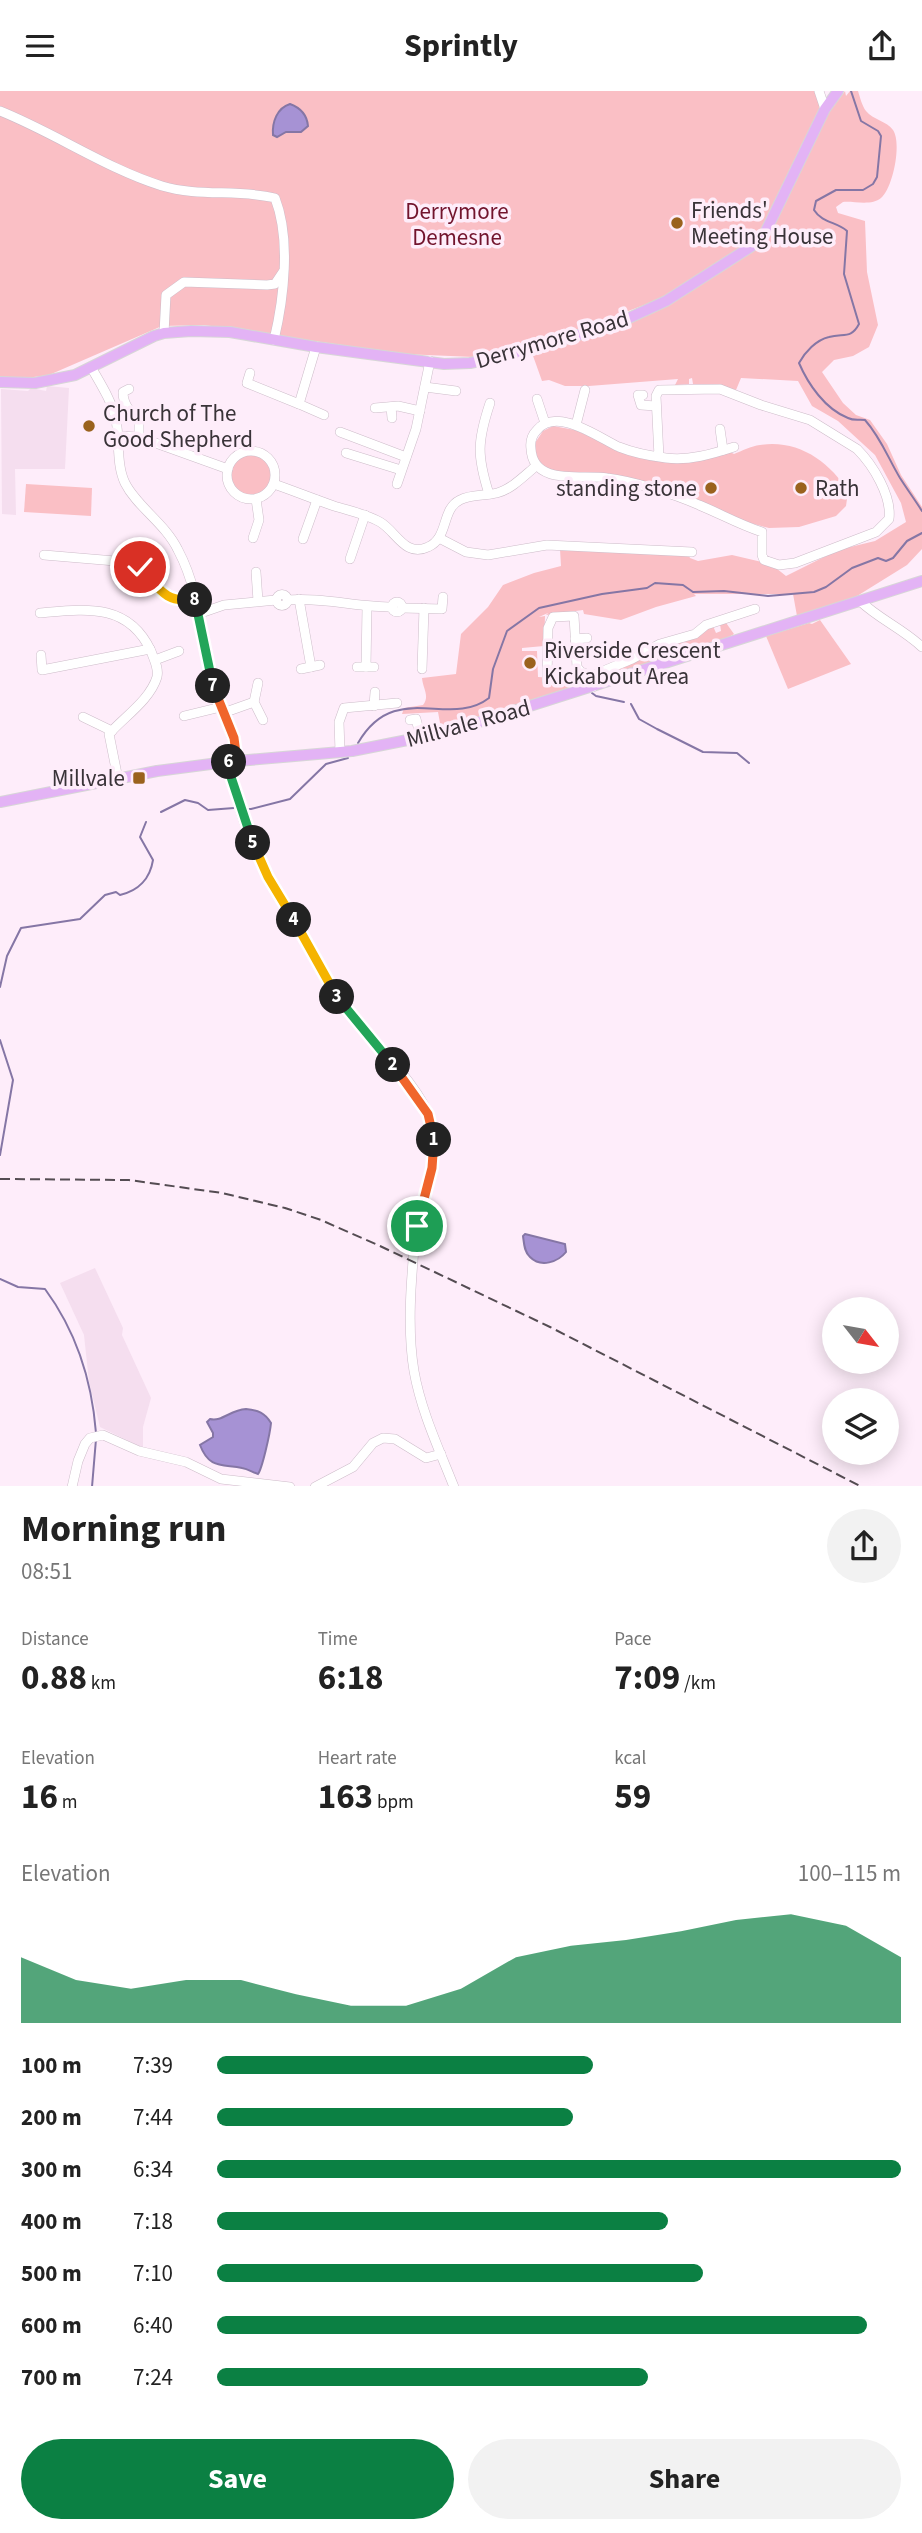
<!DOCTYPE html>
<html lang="en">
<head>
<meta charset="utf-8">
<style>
  :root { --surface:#fff; --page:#f2f2f2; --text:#222; --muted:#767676; --accent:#0b8043 }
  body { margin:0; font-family:"Source Sans 3",sans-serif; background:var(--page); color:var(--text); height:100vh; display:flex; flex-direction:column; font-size:26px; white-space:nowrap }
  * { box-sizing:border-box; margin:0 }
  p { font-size:23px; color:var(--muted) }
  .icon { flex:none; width:38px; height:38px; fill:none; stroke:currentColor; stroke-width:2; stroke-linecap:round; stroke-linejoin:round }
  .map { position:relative; height:1395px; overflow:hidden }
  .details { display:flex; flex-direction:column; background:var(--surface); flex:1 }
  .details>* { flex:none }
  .needle { width:46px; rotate:121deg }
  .fabs { position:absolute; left:822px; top:1206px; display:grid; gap:14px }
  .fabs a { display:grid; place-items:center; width:77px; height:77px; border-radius:50%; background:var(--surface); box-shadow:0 4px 18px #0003; font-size:35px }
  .pin { position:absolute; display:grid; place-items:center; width:60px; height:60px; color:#fff; margin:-30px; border:4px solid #fff; border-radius:50%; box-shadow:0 2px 7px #0007 }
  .km { position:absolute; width:35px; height:35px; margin:-18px; border-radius:50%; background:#222; color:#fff; font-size:19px; line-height:35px; text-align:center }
  .round { display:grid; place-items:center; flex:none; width:74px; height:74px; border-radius:37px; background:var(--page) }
  .summary { display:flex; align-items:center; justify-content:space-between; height:119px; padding:0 21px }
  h1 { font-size:38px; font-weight:700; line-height:52px }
  .figures { display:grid; grid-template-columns:repeat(3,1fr); gap:10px; height:119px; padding:7px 21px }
  .figures div { display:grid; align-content:center }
  .figures b { font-size:35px; font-weight:700 }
  .figures small { font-size:19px; font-weight:400 }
  .figures p { font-size:19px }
  .chart { height:196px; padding:14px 21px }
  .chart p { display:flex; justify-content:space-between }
  .chart svg { width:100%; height:126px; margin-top:7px; fill:var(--accent); opacity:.7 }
  .primary-button { display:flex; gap:14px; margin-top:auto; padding:14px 21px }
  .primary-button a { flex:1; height:80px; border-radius:42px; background:var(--accent); color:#fff; font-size:28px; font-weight:700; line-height:80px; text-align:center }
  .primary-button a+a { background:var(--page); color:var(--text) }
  ul { padding:0 21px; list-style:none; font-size:23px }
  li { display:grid; grid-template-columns:112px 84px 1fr; align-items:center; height:52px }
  li i { height:18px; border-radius:9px; background:var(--accent) }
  header { display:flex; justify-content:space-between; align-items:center; height:91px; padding:0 21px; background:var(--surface); font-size:32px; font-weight:700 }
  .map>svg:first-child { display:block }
  .built { fill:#f5deef }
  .green { fill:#fabfc5 }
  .water { fill:#a692d4; stroke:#8576a5; stroke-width:2 }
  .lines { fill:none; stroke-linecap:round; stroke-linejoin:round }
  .stream { stroke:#8576a5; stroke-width:2 }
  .minor-casing { stroke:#cdbcc9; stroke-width:10 }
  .major-casing { stroke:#d7d6d7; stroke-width:12 }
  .minor { stroke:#fff; stroke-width:9 }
  .major { stroke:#e3b3f5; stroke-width:10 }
  .rail { stroke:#544c52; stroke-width:2; stroke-dasharray:10 5; stroke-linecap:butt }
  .split-1-casing { stroke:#fff; stroke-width:14 }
  .split-2-casing { stroke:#fff; stroke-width:14 }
  .split-3-casing { stroke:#fff; stroke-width:14 }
  .split-4-casing { stroke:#fff; stroke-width:14 }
  .split-5-casing { stroke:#fff; stroke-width:14 }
  .split-6-casing { stroke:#fff; stroke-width:14 }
  .split-7-casing { stroke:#fff; stroke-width:14 }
  .split-8-casing { stroke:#fff; stroke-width:14 }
  .split-9-casing { stroke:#fff; stroke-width:14 }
  .split-1 { stroke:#f0652b; stroke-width:9 }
  .split-2 { stroke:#f0652b; stroke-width:9 }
  .split-3 { stroke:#22a559; stroke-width:9 }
  .split-4 { stroke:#f5b400; stroke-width:9 }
  .split-5 { stroke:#f5b400; stroke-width:9 }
  .split-6 { stroke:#22a559; stroke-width:9 }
  .split-7 { stroke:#f0652b; stroke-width:9 }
  .split-8 { stroke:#22a559; stroke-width:9 }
  .split-9 { stroke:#f5b400; stroke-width:9 }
  .poi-dot { fill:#9a621d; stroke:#feedfa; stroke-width:2.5 }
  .labels { text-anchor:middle; stroke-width:7; stroke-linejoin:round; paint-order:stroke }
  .poi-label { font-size:23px; fill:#393338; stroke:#feedfa; text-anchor:start }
  .park-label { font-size:23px; fill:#72142d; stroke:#feedfa }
  .street-label { font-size:23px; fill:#393338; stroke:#feedfa }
</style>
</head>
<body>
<header><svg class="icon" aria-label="menu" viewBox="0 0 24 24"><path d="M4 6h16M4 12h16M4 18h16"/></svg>Sprintly<svg class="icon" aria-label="share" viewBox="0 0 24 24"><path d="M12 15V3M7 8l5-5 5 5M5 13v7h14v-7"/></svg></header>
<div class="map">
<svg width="922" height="1396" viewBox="0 0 922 1396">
  <rect width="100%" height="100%" fill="#feedfa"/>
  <g class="built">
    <path d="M47 295 69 297 65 378H15L16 424 2 423 1 298 28 300 31 297 46 300Z"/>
    <path d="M95 1177 123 1237 122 1244 151 1307 143 1336V1357L100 1336 89 1291 84 1244 60 1192Z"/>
  </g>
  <g class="green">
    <path d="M0 0H814L827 24 845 0 846 5 850 0H858C860 6 862 15 866 20 873 29 887 30 893 39 902 52 893 97 881 107 872 115 854 110 843 111L836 116 838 122 865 130 867 181 878 234 869 256 853 265 834 269 822 281 843 312 856 324 870 329 887 353 901 384 922 416V458L907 474 849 510 797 525 793 503H694L696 505 656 516 621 529 584 523 583 519 546 524 548 522 539 526 545 525 544 555 522 557V560H537L538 586C551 587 577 584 586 591L446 637 440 632 438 621 402 623 404 617 423 614C430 605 423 598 422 587L456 583 461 543 488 516 503 494 534 482 561 475 560 458 689 465 690 467 698 470 732 464 771 473 786 485 838 459 875 450 906 431 901 412 875 364 838 330 812 315 798 290 741 287 736 299 716 293H693L692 287 689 288V293L675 294 678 288 589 295H565L549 289 542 290 532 262 668 205 546 251 474 266 403 263 204 234 162 235 49 284 26 287 0 286Z"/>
    <path d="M553 335 575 339 639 367 730 361 734 363C742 360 751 355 760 354 797 348 830 370 848 401L846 415 836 425 799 436 769 437 739 429 678 403 552 381 537 370 535 352 543 340Z"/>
    <circle cx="251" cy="385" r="21"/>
    <path d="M26 393 92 397 91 425 24 421Z"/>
    <path d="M724 529 734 543 729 546 595 589 596 585 713 535 716 542 721 540 720 533Z"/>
    <path d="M820 529 851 573 788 598 766 545 809 532 812 533Z"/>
  </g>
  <g class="water">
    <path d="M290 13C301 17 307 24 308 35L301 41H286L277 46 273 44C272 31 277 17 290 13Z"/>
    <path d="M525 1143 565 1153 566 1161C558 1171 541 1177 530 1166 524 1161 524 1152 523 1145Z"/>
    <path d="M246 1318C258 1319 265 1322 271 1332 270 1343 262 1378 258 1383 252 1381 248 1378 242 1377 222 1373 209 1378 200 1354L213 1346V1342L207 1331 210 1328C222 1331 230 1319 246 1318Z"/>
  </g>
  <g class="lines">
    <g class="stream">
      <path d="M851 0 861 30 878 40 881 45 877 86 873 93 863 99H836L816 110 814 119C822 132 838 131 847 140L844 183 859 233C851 248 844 242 829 246 816 249 805 261 799 272 808 293 825 318 848 327 854 330 859 328 865 329 881 347 888 367 900 387 907 398 915 409 922 420"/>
      <path d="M592 602 596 605 624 611"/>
      <path d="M631 613 639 628 657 638 703 661 737 662 749 672"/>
      <path d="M358 652C395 588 449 638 489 607L493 578 507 540 539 517 602 503 647 497 655 492 683 494 693 501 724 500 768 505 814 501 826 496 852 477 878 467 886 470 893 467 907 450 922 442"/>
      <path d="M243 718H251L290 708 326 673 348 667"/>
      <path d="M161 721 185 709 198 712 208 719 234 717"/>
      <path d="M0 896 7 865 21 837 80 828 105 804 116 801 120 804C138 800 150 788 153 769L140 746 146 731"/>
      <path d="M0 949 13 989 0 1064"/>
      <path d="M0 1188 18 1196 45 1198C76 1240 92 1291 96 1342"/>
      <path d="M92 1396 96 1348"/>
    </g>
    <g class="minor-casing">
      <g id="minor">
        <path d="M819 0 825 18"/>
        <path d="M0 20C55 42 105 77 162 95 199 106 238 98 275 107 291 148 284 207 274 249"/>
        <path d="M164 242 166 204 184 191 267 194 275 193 283 181"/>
        <path d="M316 256 299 313 324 324"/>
        <path d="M91 276C100 292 112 310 116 329 120 350 116 373 125 392 137 416 165 432 178 459 200 500 202 549 213 594 220 620 234 642 237 670"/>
        <path d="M250 282 247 292 299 313"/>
        <path d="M425 296 456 300"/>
        <path d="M129 298 123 301C123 314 130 320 139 329V346"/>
        <path d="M643 304H638L641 314 656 315"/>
        <path d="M537 308 545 332"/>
        <path d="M391 316 392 327"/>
        <path d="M375 317 398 315 420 320"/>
        <path d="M576 334 585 299"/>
        <path d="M720 338 723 359"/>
        <path d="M340 341 406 366"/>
        <path d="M118 345 139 346 228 378"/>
        <circle cx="251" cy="384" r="24"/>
        <path d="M346 362 401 379"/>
        <path d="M659 366 656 305 659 299 720 298 761 314 810 329 857 358C873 374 892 405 889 428L876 441 795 472 779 474 764 469 762 464V441C738 433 721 423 699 414 674 403 633 390 607 387 582 383 533 395 531 358 530 351 532 344 537 339 557 315 599 347 619 356 634 362 650 365 666 367 689 370 712 363 734 356"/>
        <path d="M274 393C294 400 314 408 334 415 350 420 366 423 380 431 396 440 405 467 428 456 449 447 441 418 460 409 470 403 485 405 497 402 512 398 525 384 536 375"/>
        <path d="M397 393 416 338 430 270"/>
        <path d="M489 403C477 365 477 351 490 312"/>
        <path d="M253 447 259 429 256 408"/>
        <path d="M439 447 466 461 488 464 547 454 692 461"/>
        <path d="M303 448 317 409"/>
        <path d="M44 464 127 471C155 482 159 516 195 507"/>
        <path d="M350 468 365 424"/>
        <path d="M256 481 258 510"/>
        <circle cx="282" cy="509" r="5.5"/>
        <path d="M299 508 311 576"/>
        <path d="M287 509C322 506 357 516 393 516"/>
        <path d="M860 510C879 528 903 538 922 556"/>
        <circle cx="397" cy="516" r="5"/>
        <path d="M402 517 442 518 443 506"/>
        <path d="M40 522C85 518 128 511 151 560 154 569 159 577 157 586 150 609 124 626 109 643L118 688"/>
        <path d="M198 523 224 514 276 509"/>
        <path d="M575 548 587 547"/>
        <path d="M41 564 42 579 150 558"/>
        <path d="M155 569 179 560"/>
        <path d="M357 576H374"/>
        <path d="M366 576 367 516"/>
        <path d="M301 578 320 574"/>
        <path d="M422 578 424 517"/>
        <path d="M547 590 548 537 553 526 574 525 577 576 581 581 591 585"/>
        <path d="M258 592 254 611 263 629"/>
        <path d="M593 596 591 585 632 568 660 553 695 543 706 534 755 518"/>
        <path d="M374 615 375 601"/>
        <path d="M223 622 254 611"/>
        <path d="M184 625 221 616"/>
        <path d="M83 626 112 640"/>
        <path d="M410 629 416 628 421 647"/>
        <path d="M340 661 339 631 344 617 397 612"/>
        <path d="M226 671C237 709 248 751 268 786 280 808 295 828 306 850 315 865 321 882 330 897 357 939 419 988 432 1033 443 1071 420 1110 415 1147 411 1190 407 1238 414 1280 421 1320 439 1358 454 1396"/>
        <path d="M72 1396 78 1370 85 1353 90 1347 103 1344 139 1360 186 1371 221 1388 290 1396"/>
        <path d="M315 1396 353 1376 373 1352 383 1347 395 1348 426 1367 441 1363"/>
      </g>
    </g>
    <g class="major-casing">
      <g id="major">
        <path d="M0 291 35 292 75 284 154 245 164 242 191 240 230 241 316 256 444 273 470 272 515 263 618 232 666 210 752 155 765 142 825 18 838 0"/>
        <path d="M0 711 157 680 226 671 352 660 448 641 922 490"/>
      </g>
    </g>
    <use href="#minor" class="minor"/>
    <use href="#major" class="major"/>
    <path class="rail" d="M0 1088 129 1089 222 1102 285 1117 321 1129 380 1155 550 1236 862 1396"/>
  </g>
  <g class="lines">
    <g class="split-1-casing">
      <path id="split-1" d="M417 1135 432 1077 434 1049"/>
    </g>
    <g class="split-2-casing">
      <path id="split-2" d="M393 974 428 1023 434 1049"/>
    </g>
    <g class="split-3-casing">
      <path id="split-3" d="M337 906 393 974"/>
    </g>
    <g class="split-4-casing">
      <path id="split-4" d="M294 829 337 906"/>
    </g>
    <g class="split-5-casing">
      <path id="split-5" d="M253 752 268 786 294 829"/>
    </g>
    <g class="split-6-casing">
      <path id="split-6" d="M229 671H226L253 752"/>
    </g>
    <g class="split-7-casing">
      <path id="split-7" d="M213 595 234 647 237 670 229 671"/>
    </g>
    <g class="split-8-casing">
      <path id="split-8" d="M195 509 213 595"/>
    </g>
    <g class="split-9-casing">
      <path id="split-9" d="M140 476C157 494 165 515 195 507V509"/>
    </g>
    <use href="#split-1" class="split-1"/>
    <use href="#split-2" class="split-2"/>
    <use href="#split-3" class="split-3"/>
    <use href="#split-4" class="split-4"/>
    <use href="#split-5" class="split-5"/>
    <use href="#split-6" class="split-6"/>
    <use href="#split-7" class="split-7"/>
    <use href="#split-8" class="split-8"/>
    <use href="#split-9" class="split-9"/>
  </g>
  <g class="poi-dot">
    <circle cx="677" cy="132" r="7"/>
    <circle cx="89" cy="335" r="7"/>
    <circle cx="711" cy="397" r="7"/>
    <circle cx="801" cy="397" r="7"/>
    <circle cx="530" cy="572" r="7"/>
    <rect x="132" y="680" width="14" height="14" rx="3.5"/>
  </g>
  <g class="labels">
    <g class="poi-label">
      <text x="691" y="127">Friends'<tspan x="691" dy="26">Meeting House</tspan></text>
      <text x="103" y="330">Church of The<tspan x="103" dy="26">Good Shepherd</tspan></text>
      <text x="697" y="405" text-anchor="end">standing stone</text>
      <text x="815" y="405">Rath</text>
      <text x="544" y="567">Riverside Crescent<tspan x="544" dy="26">Kickabout Area</tspan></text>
      <text x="125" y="695" text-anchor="end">Millvale</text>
    </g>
    <g class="park-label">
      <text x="457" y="128">Derrymore<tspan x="457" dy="26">Demesne</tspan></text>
    </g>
    <g class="street-label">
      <text transform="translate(552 248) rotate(-16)" y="8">Derrymore Road</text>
      <text transform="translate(468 632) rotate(-15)" y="8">Millvale Road</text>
    </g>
  </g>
</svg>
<div class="fabs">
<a><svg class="needle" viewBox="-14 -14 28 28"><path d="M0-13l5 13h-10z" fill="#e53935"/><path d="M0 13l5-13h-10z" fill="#767676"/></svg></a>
<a><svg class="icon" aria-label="layers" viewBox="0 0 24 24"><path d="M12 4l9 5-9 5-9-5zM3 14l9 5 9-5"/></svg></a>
</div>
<div class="pin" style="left:417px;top:1135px;background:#1e9e55"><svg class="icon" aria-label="arrive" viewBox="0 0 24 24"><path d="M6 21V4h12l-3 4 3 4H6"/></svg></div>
<div class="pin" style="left:140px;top:476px;background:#d93025"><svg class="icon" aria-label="check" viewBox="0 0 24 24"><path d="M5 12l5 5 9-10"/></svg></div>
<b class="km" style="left:434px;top:1049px">1</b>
<b class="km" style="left:393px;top:974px">2</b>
<b class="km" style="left:337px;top:906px">3</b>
<b class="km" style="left:294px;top:829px">4</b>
<b class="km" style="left:253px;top:752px">5</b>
<b class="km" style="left:229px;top:671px">6</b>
<b class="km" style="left:213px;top:595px">7</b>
<b class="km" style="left:195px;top:509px">8</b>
</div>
<section class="details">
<div class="summary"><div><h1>Morning run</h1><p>08:51</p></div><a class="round"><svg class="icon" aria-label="share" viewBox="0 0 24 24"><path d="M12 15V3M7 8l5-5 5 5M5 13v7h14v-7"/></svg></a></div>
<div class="figures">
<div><p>Distance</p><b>0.88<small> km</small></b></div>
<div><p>Time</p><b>6:18</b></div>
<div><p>Pace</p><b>7:09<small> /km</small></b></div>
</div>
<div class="figures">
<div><p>Elevation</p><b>16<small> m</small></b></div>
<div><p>Heart rate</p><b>163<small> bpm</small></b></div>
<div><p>kcal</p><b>59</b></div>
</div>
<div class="chart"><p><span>Elevation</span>100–115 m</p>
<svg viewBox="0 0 160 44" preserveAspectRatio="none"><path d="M0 44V21L10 29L20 32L30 29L40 29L50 34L60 38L70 38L80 32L90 21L100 17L110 15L120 12L130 8L140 6L150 10L160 21V44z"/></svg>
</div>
<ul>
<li><b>100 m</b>7:39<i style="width:55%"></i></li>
<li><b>200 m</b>7:44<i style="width:52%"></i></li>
<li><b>300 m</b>6:34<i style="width:100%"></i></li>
<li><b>400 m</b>7:18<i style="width:66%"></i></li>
<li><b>500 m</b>7:10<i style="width:71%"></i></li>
<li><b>600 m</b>6:40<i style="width:95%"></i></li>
<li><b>700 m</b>7:24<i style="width:63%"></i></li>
</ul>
<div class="primary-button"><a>Save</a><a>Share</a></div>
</section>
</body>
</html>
